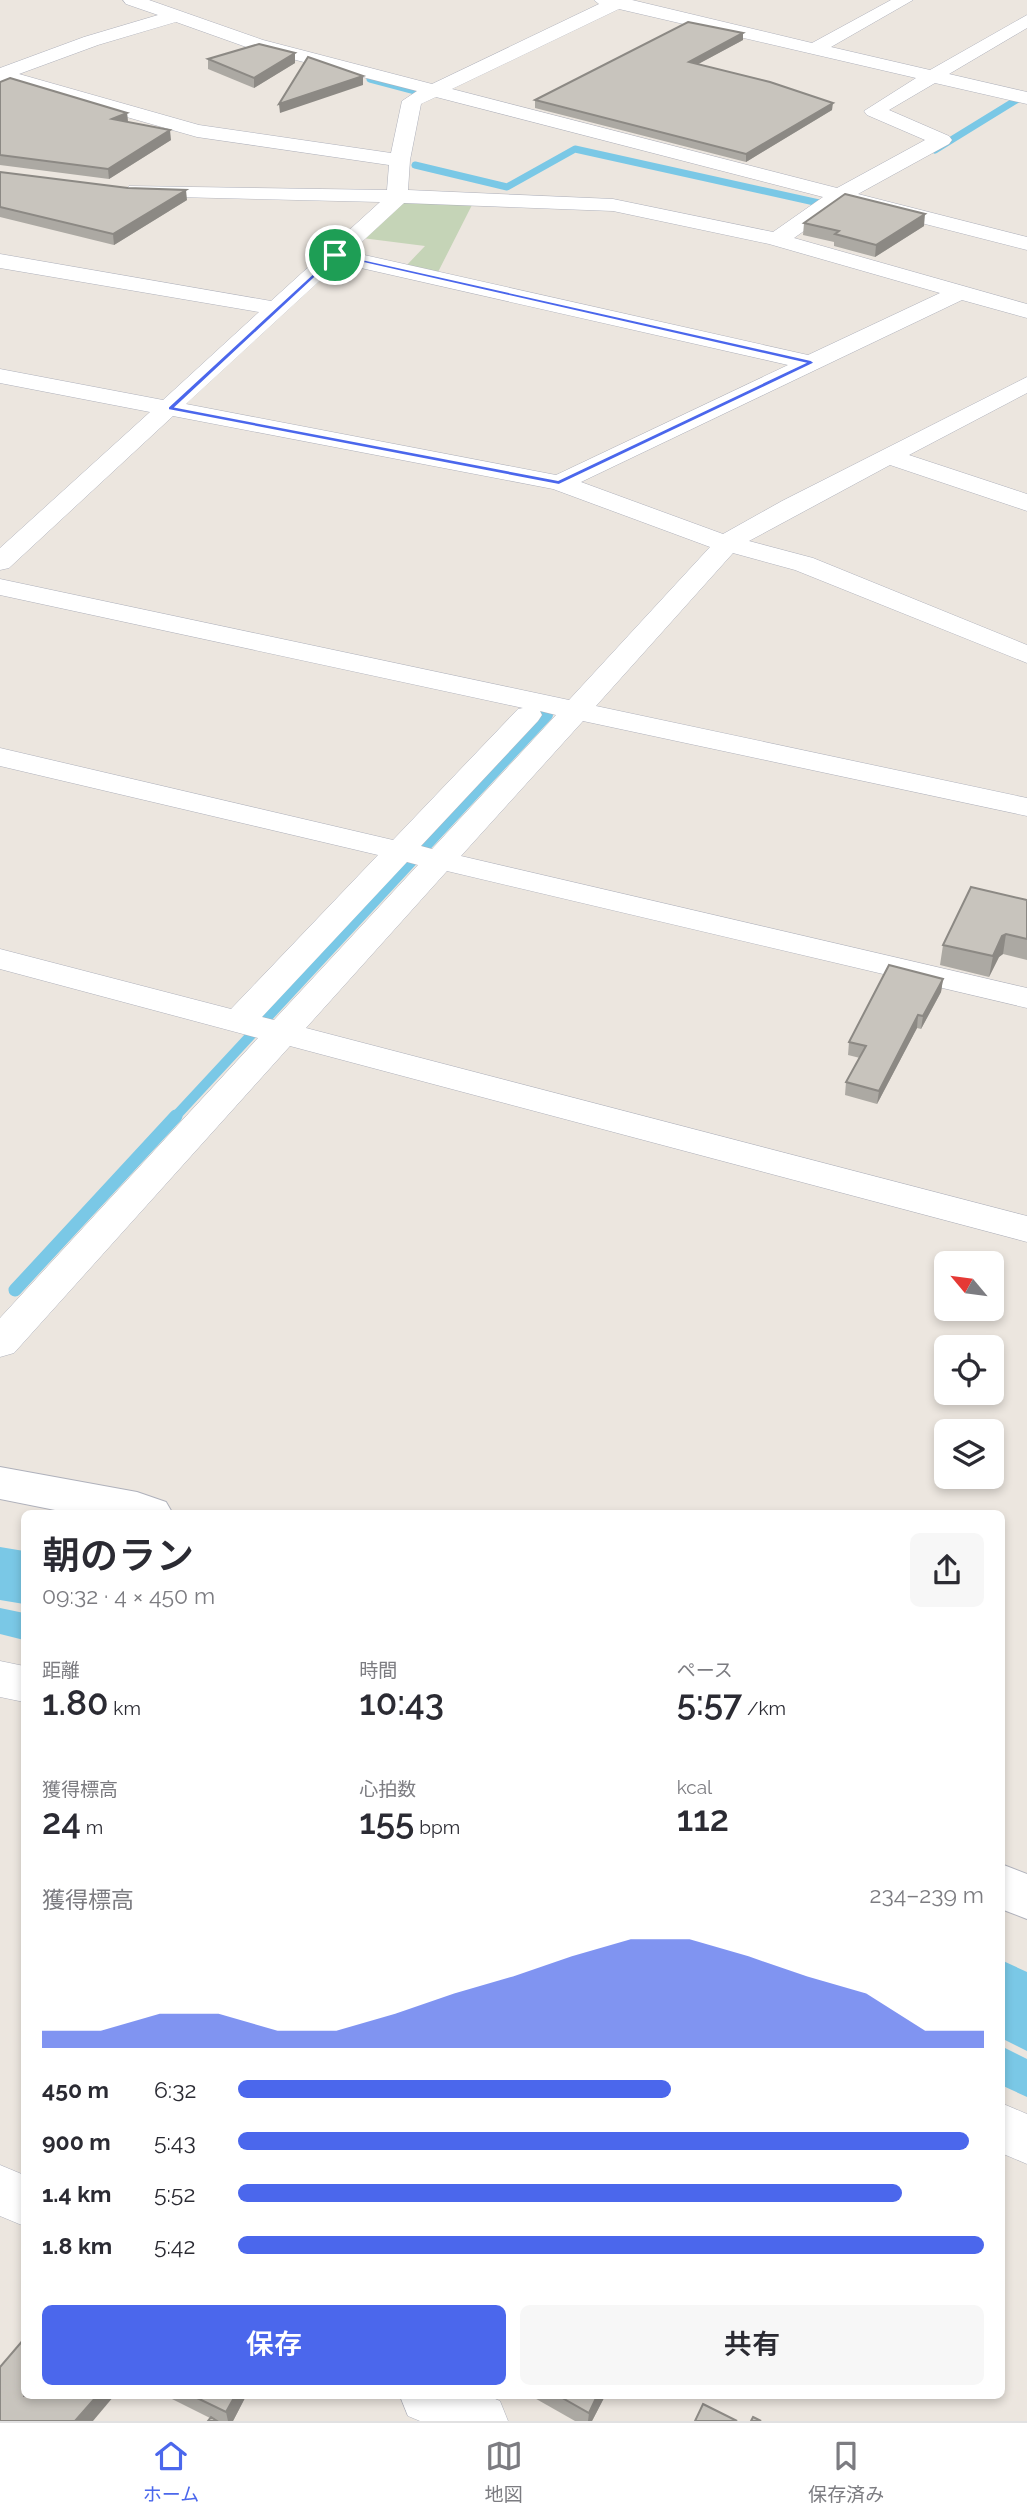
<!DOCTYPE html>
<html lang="ja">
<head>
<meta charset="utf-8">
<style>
  :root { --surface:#fff; --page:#f7f7f7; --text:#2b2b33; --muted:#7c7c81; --line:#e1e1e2; --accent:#4b67ec }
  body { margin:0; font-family:Raleway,"Noto Sans JP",sans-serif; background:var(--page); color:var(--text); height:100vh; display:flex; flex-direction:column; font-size:26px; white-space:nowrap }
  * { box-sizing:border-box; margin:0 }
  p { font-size:23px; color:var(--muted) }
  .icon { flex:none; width:38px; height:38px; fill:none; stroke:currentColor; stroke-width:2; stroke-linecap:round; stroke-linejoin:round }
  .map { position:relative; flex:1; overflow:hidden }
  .details { position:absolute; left:21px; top:1510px; width:984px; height:889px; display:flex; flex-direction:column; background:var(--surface); border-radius:10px; box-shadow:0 4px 10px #0003 }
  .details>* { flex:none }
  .needle { width:46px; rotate:299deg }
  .controls { position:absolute; left:934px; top:1251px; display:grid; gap:14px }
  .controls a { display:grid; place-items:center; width:70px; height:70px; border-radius:10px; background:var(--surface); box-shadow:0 4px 10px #0003; font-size:35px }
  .pin { position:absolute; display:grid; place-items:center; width:60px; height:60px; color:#fff; margin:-30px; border:4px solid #fff; border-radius:50%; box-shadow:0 2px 7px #0007 }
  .round { display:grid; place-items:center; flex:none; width:74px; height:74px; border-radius:10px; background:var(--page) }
  .overview { display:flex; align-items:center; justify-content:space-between; height:119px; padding:0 21px }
  h1 { font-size:38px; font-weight:600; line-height:52px }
  .stats { display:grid; grid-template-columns:repeat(3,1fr); gap:10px; height:119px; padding:7px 21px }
  .stats div { display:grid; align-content:center }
  .stats b { font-size:35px; font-weight:600 }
  .stats small { font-size:19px; font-weight:400 }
  .stats p { font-size:19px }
  .chart { height:196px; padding:14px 21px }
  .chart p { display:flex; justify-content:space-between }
  .chart svg { width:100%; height:126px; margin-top:7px; fill:var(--accent); opacity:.7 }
  .primary-button { display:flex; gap:14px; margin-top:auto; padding:14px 21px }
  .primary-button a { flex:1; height:80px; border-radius:10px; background:var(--accent); color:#fff; font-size:28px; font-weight:600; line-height:80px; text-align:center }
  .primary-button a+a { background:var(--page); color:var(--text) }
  ul { padding:0 21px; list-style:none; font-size:23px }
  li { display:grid; grid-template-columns:112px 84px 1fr; align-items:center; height:52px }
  li i { height:18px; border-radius:9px; background:var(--accent) }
  .menu { display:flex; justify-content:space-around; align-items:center; height:98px; border-top:2px solid var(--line); background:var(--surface); font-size:19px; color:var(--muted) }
  .menu a { display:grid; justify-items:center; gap:4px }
  .menu .on { color:var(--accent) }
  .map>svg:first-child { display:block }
  .cemetery { fill:#c5d4b7 }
  .water { fill:#7ac8e6 }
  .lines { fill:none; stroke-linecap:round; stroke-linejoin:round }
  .stream-far2 { stroke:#7ac8e6; stroke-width:7 }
  .stream-far1 { stroke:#7ac8e6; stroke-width:10 }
  .stream { stroke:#7ac8e6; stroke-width:13 }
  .street-casing { stroke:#afb1bb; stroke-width:1 }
  .secondary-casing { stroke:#afb1bb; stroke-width:2 }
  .street { fill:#fff; fill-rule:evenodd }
  .secondary { fill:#fff; fill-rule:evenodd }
  .wall { fill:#aca9a3 }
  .shaded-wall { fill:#8c8984 }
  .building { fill:#c8c4bd; stroke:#8c8984; stroke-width:2 }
  .route { fill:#4b67ec; stroke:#fff; stroke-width:2; fill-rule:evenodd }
</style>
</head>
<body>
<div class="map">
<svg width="1027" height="2421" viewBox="0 0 1027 2421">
  <rect width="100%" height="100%" fill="#ece6df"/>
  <path class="cemetery" d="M405 202 473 203 437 274 406 266 425 246 362 238Z"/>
  <g class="water">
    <path d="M0 1547 24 1551V1604L0 1600Z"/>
    <path d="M0 1608 24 1613V1640L0 1634Z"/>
    <path d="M1001 1960 1027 1972V2051L1001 2038Z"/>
    <path d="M1001 2046 1027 2059V2097L1001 2085Z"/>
  </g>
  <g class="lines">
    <g class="stream-far2">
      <path d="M370 79 419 92"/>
      <path d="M935 150 1018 99"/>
      <path d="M415 165 507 187 575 149 819 203"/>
    </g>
    <path class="stream-far1" d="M174 1118 548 715 543 710 529 707"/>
    <path class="stream" d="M15 1290 176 1116"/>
    <g class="street-casing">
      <g id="street">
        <path d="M123 0H149L263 40 432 84 599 4 594 0H632L812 43 891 0H913L831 47 930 70 1027 15V28L949 74 1027 92V104L935 83 889 110 949 136 952 140 949 144 858 194 1027 237V250L843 203 794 238 1027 304V318L962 300 581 482 723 534 782 501 1027 377V393L909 455 1027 494V511L890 465 749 541 813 558 1027 645V663L795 570 733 553 596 706 1027 798V816L583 721 461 856 1027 988V1008L447 871 306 1028 1027 1216V1242L290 1046 14 1353 0 1357V1318L258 1038 0 969V949L231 1009 378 855 0 766V748L393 840 518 709 523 708 0 595V579L569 700 710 547 553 489 173 416 9 568 0 570V548L150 412 0 383V369L163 400 259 312 0 268V254L271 301 380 202 136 196 129 194 126 190 129 186 387 190 389 165 197 137 0 81V68L84 37 158 15 126 4ZM619 9 916 78 864 111 867 115 925 140 837 188 452 89ZM176 22 249 48 417 91 402 101 391 153 199 125 19 74 98 45ZM436 97 823 197 773 232 613 199 408 190 410 160 421 104ZM404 203 613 211 769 244 940 293 808 355 351 252ZM339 263 788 365 556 475 186 404ZM540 711 556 715 432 849 421 846 538 721 542 715ZM407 862 418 865 274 1020 262 1017Z"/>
        <path d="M0 1661 24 1666V1702L0 1697Z"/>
        <path d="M1001 2103 1027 2114V2164L1001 2153Z"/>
        <path d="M0 2165 24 2175V2226L0 2216Z"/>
        <path d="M400 2396H488L500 2401 508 2421H420L408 2416Z"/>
      </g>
    </g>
    <g class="secondary-casing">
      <g id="secondary">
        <path d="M0 1467 137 1492 166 1502 173 1514H75L0 1499Z"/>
        <path d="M1001 1864 1027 1874V1919L1001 1909Z"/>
      </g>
    </g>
    <use href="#street" class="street"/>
    <use href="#secondary" class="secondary"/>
  </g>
  <g class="wall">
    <path d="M743 40 698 64 832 110 746 162 535 108V100Z"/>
    <path d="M208 59 295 63 254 88 208 69Z"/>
    <path d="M0 82 127 113 128 122 171 140 109 179 0 165Z"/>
    <path d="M0 172 187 200 114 245 0 217Z"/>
    <path d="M804 223 924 226 875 257 834 246V242L803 235Z"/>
    <path d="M1027 900V960L1003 954 999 957 989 977 940 965 943 945Z"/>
    <path d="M943 979 941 992 921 1029 917 1028 877 1104 845 1095 846 1082 860 1058 848 1055 849 1042Z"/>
    <path d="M166 2396H246L233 2421H208L210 2418Z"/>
    <path d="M531 2396H605L592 2421H575Z"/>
  </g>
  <g class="shaded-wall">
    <path d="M743 33V40L689 69V62Z"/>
    <path d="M295 53V63L254 88V78Z"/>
    <path d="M363 76V85L280 113 279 104Z"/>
    <path d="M833 103 832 110 746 162V154Z"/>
    <path d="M127 113 128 123 112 119Z"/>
    <path d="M170 130 171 140 109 179 108 169Z"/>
    <path d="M186 190 187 200 114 245 113 234Z"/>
    <path d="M925 214 924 226 875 257 876 245Z"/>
    <path d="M1006 934 1003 954 999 957 989 977 993 956 1002 936Z"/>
    <path d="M943 979 941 992 921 1029 923 1016Z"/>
    <path d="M918 1015 917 1028 877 1104 879 1091Z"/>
    <path d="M97 2396H114L93 2421H75Z"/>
    <path d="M235 2396H246L233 2421H228L226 2412Z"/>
    <path d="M597 2396H605L592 2421H588L589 2413Z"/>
  </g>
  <g class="building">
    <path d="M688 22 743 33 689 62 770 82 833 103 746 154 535 100Z"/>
    <path d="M259 44 295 53 254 78 208 59Z"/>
    <path d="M308 57 363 76 279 104Z"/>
    <path d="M10 78 127 113 112 119 170 130 108 169 0 155V82Z"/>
    <path d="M0 172 128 188 186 190 113 234 0 207Z"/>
    <path d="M845 194 925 214 876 245 835 234 839 231 804 223Z"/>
    <path d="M971 887 1027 900V939L1006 934 1002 936 993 956 943 945Z"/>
    <path d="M889 965 943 979 923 1016 918 1015 879 1091 846 1082 866 1046 849 1042Z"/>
    <path d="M24 2339V2396H97L75 2421H0V2367Z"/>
    <path d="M193 2396H235L226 2412Z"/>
    <path d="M559 2396H597L589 2413Z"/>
    <path d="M703 2404 737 2421H695Z"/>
    <path d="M211 2417 217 2421H208Z"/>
    <path d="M753 2417 761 2421H751Z"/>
  </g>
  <path class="route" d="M335 253 811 360 815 363 559 485 168 410V407ZM337 257 804 363 558 480 176 407Z"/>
</svg>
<div class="controls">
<a><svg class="needle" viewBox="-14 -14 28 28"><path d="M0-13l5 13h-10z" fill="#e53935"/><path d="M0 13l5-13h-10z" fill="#7c7c81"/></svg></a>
<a><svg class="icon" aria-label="locate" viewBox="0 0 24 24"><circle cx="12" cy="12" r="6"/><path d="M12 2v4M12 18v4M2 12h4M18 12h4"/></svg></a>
<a><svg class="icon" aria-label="layers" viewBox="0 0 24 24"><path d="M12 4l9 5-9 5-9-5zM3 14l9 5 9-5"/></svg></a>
</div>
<div class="pin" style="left:335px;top:255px;background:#1e9e55"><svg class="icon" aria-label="arrive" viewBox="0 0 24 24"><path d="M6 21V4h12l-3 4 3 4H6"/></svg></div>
<section class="details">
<div class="overview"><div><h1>朝のラン</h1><p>09:32 · 4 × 450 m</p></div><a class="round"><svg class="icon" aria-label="share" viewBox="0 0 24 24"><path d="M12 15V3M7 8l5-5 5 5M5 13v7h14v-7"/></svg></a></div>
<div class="stats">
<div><p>距離</p><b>1.80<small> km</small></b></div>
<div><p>時間</p><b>10:43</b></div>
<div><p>ペース</p><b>5:57<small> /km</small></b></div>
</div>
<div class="stats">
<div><p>獲得標高</p><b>24<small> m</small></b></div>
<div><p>心拍数</p><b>155<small> bpm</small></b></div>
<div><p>kcal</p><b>112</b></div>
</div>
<div class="chart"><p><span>獲得標高</span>234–239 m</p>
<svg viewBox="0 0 160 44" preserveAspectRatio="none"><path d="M0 44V38L10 38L20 32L30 32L40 38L50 38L60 32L70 25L80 19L90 12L100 6L110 6L120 12L130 19L140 25L150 38L160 38V44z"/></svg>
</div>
<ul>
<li><b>450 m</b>6:32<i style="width:58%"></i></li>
<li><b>900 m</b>5:43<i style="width:98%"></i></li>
<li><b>1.4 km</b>5:52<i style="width:89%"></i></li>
<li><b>1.8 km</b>5:42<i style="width:100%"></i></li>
</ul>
<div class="primary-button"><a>保存</a><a>共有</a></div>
</section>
</div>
<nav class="menu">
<a class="on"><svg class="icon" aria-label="home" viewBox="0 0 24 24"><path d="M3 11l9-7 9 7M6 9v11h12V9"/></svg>ホーム</a>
<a><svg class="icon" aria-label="map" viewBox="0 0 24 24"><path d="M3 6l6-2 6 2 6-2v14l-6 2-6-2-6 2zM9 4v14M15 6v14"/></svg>地図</a>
<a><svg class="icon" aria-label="saved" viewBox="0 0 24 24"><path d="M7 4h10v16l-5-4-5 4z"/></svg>保存済み</a>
</nav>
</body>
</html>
